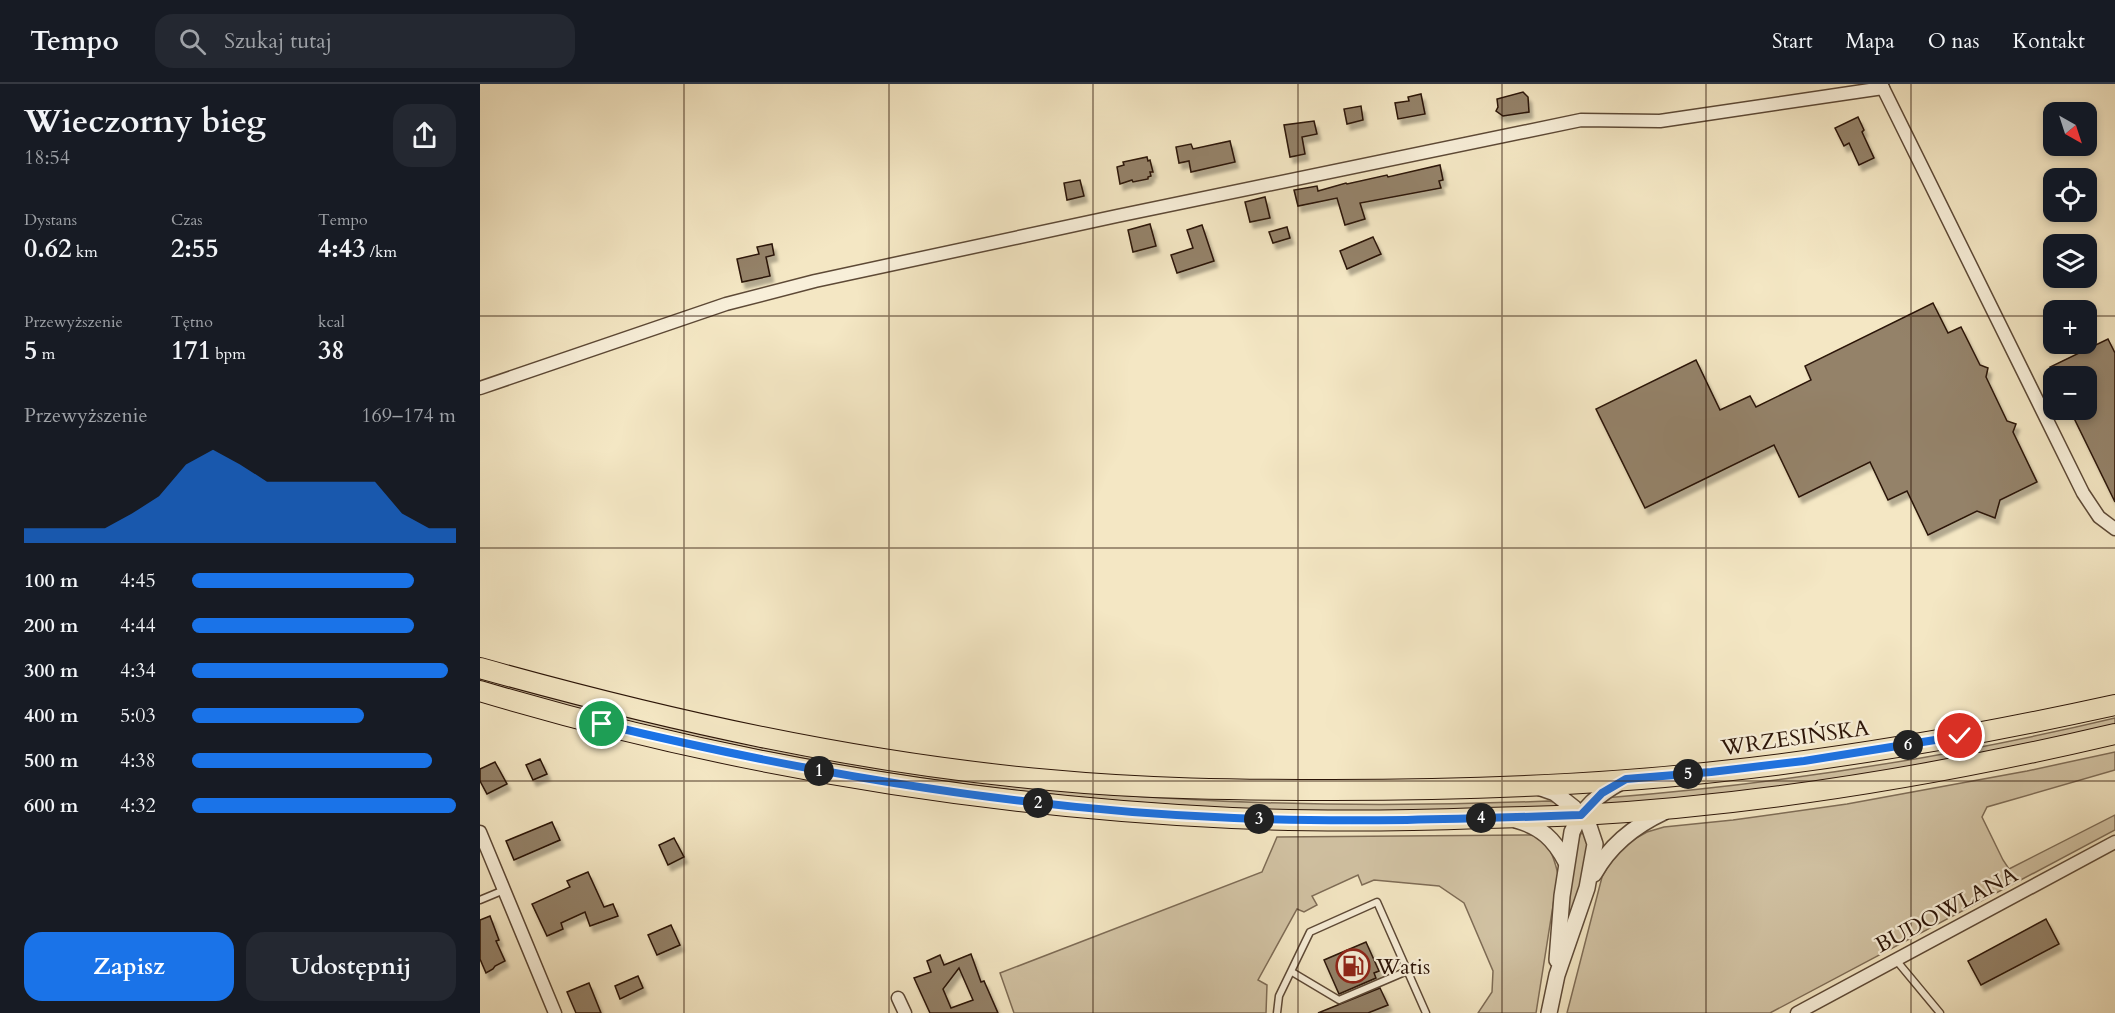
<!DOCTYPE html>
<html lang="pl">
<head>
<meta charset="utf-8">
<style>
  :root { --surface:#171b24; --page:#242831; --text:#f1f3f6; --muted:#9ea1a6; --line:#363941; --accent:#1a73e8 }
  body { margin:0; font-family:Cardo,serif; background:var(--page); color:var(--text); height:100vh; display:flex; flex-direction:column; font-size:22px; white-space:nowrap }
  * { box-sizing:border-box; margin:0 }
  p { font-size:20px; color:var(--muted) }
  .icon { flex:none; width:33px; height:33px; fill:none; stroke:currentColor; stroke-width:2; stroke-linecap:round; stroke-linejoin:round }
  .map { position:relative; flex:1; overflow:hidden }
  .side { display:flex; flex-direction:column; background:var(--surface); width:480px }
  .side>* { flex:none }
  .needle { width:39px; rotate:141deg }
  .buttons { position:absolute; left:1563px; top:18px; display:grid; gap:12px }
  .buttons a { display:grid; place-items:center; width:54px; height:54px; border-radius:12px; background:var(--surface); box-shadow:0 3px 9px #0003; font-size:30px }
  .pin { position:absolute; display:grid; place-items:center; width:51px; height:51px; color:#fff; margin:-26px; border:3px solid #fff; border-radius:50%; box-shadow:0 2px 6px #0007 }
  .km { position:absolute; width:30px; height:30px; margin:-15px; border-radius:50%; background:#222; color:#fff; font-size:16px; line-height:30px; text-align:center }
  .round { display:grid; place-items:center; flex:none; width:63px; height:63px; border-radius:18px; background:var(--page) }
  .overview { display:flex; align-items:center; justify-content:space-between; height:102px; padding:0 24px }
  h1 { font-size:33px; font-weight:700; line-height:45px }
  .figures { display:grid; grid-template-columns:repeat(3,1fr); gap:9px; height:102px; padding:6px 24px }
  .figures div { display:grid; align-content:center }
  .figures b { font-size:26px; font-weight:700 }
  .figures small { font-size:16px; font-weight:400 }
  .figures p { font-size:16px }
  .chart { height:168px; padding:12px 24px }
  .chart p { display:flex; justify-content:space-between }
  .chart svg { width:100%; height:108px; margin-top:6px; fill:var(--accent); opacity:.7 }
  .cta { display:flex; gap:12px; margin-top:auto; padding:12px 24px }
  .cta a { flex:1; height:69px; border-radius:18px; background:var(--accent); color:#fff; font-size:24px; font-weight:700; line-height:69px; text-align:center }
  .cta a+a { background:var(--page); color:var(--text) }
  ul { padding:0 24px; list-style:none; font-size:20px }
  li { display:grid; grid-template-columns:96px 72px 1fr; align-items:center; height:45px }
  li i { height:15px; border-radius:8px; background:var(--accent) }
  header { display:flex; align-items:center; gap:36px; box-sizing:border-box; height:84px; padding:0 30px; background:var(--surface); border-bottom:2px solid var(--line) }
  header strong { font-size:28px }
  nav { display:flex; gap:33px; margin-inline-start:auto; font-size:21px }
  .search { width:420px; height:54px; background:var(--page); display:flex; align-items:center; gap:15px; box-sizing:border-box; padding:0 21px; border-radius:18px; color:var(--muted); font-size:22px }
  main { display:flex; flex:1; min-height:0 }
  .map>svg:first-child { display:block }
  .green { fill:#d2c3a4; stroke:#7e6c56; stroke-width:1.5 }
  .building { fill:#948269; stroke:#2b1407; stroke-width:1.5; fill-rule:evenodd; filter:url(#shadow) }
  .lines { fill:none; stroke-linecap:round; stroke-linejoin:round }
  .service-casing { stroke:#5d4936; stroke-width:9 }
  .minor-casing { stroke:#5d4936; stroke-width:15 }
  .tertiary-casing { stroke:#5d4936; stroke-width:18 }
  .primary-casing { stroke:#2b1407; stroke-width:22 }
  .service { stroke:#f8efd9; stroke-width:6 }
  .minor { stroke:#f8efd9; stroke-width:12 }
  .tertiary { stroke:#f8efd9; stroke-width:15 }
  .primary { stroke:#f4e7c4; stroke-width:20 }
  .route-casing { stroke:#fff; stroke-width:12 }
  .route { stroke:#1a73e8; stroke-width:8 }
  .grid { fill:none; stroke:#2b1407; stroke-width:1.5; stroke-opacity:0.55 }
  .labels { text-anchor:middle; stroke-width:4.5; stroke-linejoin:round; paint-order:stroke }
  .street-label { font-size:22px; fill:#2b1407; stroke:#f8efd9 }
  .poi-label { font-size:22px; fill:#2b1407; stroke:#f8efd9; text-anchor:start }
</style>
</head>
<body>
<header>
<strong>Tempo</strong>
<div class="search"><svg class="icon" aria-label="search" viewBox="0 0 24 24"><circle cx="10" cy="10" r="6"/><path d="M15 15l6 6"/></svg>Szukaj tutaj</div>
<nav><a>Start</a><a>Mapa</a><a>O nas</a><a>Kontakt</a></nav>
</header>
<main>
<section class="side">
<div class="overview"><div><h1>Wieczorny bieg</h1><p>18:54</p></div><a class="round"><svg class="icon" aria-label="share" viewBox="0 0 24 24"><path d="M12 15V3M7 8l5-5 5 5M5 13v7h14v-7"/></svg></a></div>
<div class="figures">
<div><p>Dystans</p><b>0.62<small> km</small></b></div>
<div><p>Czas</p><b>2:55</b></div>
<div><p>Tempo</p><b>4:43<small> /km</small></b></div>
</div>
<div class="figures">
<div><p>Przewyższenie</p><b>5<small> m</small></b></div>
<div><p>Tętno</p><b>171<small> bpm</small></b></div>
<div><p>kcal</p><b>38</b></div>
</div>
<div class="chart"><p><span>Przewyższenie</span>169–174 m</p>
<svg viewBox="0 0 160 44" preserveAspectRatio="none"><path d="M0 44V38L10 38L20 38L30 38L40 32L50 25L60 12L70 6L80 12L90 19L100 19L110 19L120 19L130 19L140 32L150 38L160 38V44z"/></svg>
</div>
<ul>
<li><b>100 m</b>4:45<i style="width:84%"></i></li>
<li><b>200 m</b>4:44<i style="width:84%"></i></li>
<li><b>300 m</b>4:34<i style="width:97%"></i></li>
<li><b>400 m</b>5:03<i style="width:65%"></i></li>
<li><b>500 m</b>4:38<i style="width:91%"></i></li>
<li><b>600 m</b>4:32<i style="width:100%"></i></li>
</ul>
<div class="cta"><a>Zapisz</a><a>Udostępnij</a></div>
</section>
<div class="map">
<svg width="1635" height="929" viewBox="0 0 1635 929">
  <defs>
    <filter id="shadow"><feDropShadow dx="3.5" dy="6" stdDeviation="1.5" flood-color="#0004"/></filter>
  </defs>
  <rect width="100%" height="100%" fill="#f4e7c4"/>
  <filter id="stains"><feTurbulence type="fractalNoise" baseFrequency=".00333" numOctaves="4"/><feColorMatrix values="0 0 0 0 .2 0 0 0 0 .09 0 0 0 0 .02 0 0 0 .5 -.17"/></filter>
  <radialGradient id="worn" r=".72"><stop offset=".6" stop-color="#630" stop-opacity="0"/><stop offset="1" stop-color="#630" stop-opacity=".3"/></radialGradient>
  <g class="green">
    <path d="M0 592 566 705C734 721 899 724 1068 717L1074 718 1078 723C967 726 855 730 744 724 492 711 242 668 0 598Z"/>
    <path d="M1635 634V642C1550 660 1466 679 1380 693 1293 706 1205 714 1118 722L1124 714C1297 700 1467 674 1635 634Z"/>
    <path d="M1635 668V686L1507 723 1502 733 1523 776 1529 785 1635 731V746L1290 929H1087L1122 793 1135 770 1147 759 1167 748 1184 743 1253 736 1367 720 1547 687Z"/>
    <path d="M1102 749 1108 753 1107 775 1086 854 1084 855 1096 766 1100 751Z"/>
    <path d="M1056 751C1070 760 1074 774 1078 790L1056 929H998L1012 908 1013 887 984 819 959 802 894 796 882 801 878 791 832 812 837 821 824 828 817 825 778 896 787 901 786 929H534L520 889 782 788 797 753Z"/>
  </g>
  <g class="building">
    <path d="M1043 8 1048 13 1049 28 1023 32 1016 27 1018 23 1017 15Z"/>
    <path d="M941 10 945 30 918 35 915 19 929 17 928 13Z"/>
    <path d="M881 22 883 36 867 40 864 25Z"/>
    <path d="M1378 33 1384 46 1382 48 1394 74 1379 81 1369 59 1364 62 1355 44Z"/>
    <path d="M834 37 837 50 822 53 825 70 810 73 804 41Z"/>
    <path d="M750 57 755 78 711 88 709 77 699 79 696 63 711 60 713 65Z"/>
    <path d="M667 73 668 77 670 76 673 88H670L671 92 668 93V95L653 98 652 96 640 100 637 83 644 81 643 78Z"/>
    <path d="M960 81 963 96 959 97 961 104 880 119 885 135 865 141 857 114 818 122 814 106 837 102 838 107 866 99 867 100 907 91 908 93Z"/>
    <path d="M600 96 604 112 587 116 584 99Z"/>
    <path d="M785 113 790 134 770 138 765 118Z"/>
    <path d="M670 140 676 162 653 168 648 146Z"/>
    <path d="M722 141 734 177 697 189 691 171 713 164 707 146Z"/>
    <path d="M807 143 810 154 793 159 789 148Z"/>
    <path d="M893 153 901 170 867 185 860 167Z"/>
    <path d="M292 160 294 171 286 173 290 192 262 198 257 175 279 170 277 163Z"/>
    <path d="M1453 219 1468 249 1481 243 1500 281 1508 284 1506 293 1527 337 1536 340 1533 348 1557 398 1520 416 1515 434 1497 427 1448 451 1427 407 1408 416 1390 378 1319 413 1294 361 1165 424 1116 325 1216 276 1240 326 1270 312 1276 323 1331 296 1325 282Z"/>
    <path d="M1628 255 1635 269V418L1590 326H1606V292H1574L1570 283Z"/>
    <path d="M60 675 67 690 53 696 46 681Z"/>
    <path d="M15 678 27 700 7 710 0 697V685Z"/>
    <path d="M72 738 80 756 34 776 26 757Z"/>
    <path d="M194 754 204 773 188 781 179 761Z"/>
    <path d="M108 788 124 823 133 820 138 832 110 842 105 828 81 839 83 845 67 852 52 820 90 803 87 797Z"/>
    <path d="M10 832 19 856 16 857 25 877 15 882 13 885 6 889 0 875V836Z"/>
    <path d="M1566 835 1579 860 1501 901 1488 877Z"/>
    <path d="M191 841 200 861 177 871 168 851Z"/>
    <path d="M886 858 899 887 894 889 896 894 859 910 844 876Z"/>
    <path d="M491 870 501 898 504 897 518 929H450L434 894 451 888 447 877 460 871 464 881ZM479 884 493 916 471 924 463 905Z"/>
    <path d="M158 892 163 904 140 915 135 902Z"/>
    <path d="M109 899 121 929H96L87 908Z"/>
    <path d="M900 904 908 921 888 929H838Z"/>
  </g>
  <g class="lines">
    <g class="service-casing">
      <g id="service">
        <path d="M0 816 24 806"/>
        <path d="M1416 876 1460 929"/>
        <path d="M812 888 859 916 927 887"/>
        <path d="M797 929 799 912 830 848 897 818 946 929"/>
      </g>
    </g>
    <g class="minor-casing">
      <g id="minor">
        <path d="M1401 0 1603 409 1619 433 1635 445"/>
        <path d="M0 304 246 220 335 197 637 132 1101 36 1180 37 1403 4"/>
        <path d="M0 748 75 929"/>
        <path d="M418 914 425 929"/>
        <path d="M1317 929 1635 758"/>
      </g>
    </g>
    <g class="tertiary-casing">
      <g id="tertiary">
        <path d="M1058 703 1075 709 1094 724 1108 739 1115 760 1107 804 1077 891 1069 929"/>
        <path d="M1036 736C1061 743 1074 755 1086 778"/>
        <path d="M1114 790C1130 761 1154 742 1184 728"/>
        <path d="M1077 876 1082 812 1092 748C1102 724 1119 710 1141 698"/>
      </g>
    </g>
    <g class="primary-casing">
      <g id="primary">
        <path d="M0 584C186 636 377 679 570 696 664 705 758 706 852 706 979 706 1107 702 1234 688 1368 674 1503 650 1635 621"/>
        <path d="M0 607C244 680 498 722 752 734 835 738 919 737 1002 734 1035 733 1068 733 1101 731 1281 721 1460 691 1635 650"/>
      </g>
    </g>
    <use href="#service" class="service"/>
    <use href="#minor" class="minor"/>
    <use href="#tertiary" class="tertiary"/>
    <use href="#primary" class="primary"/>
  </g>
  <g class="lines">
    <g class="route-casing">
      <path id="route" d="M122 640C330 690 541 726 754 734 870 739 985 735 1101 731L1122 709 1146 695 1231 688 1324 677 1480 652"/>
    </g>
    <use href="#route" class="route"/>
  </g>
  <path class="grid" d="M204 0V929M409 0V929M613 0V929M818 0V929M1022 0V929M1226 0V929M1431 0V929M0 232H1574M1606 232H1635M0 464H1635M0 697H1635"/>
  <defs>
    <g id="fuel-ring" transform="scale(1.725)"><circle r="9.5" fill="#f8efd9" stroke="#8f2418" stroke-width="1.5"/><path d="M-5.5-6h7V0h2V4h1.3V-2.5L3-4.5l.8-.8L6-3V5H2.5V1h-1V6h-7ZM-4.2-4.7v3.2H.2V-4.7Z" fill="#8f2418"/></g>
  </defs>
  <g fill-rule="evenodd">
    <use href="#fuel-ring" x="873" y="882"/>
  </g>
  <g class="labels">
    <g class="street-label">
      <text transform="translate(1315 653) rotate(-8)" y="8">WRZESIŃSKA</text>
      <text transform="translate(1466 825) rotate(-28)" y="8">BUDOWLANA</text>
    </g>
    <g class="poi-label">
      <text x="896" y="890">Watis</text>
    </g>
  </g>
  <rect width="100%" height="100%" filter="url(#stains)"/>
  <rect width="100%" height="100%" fill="url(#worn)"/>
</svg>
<div class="buttons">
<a><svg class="needle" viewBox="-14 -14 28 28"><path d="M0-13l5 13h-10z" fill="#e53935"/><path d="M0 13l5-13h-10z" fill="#9ea1a6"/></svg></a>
<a><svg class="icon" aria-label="locate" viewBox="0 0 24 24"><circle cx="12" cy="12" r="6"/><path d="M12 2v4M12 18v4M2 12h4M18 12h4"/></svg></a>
<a><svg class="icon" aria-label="layers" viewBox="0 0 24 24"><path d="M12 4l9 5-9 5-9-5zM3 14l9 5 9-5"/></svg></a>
<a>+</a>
<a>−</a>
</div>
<div class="pin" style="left:122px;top:640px;background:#1e9e55"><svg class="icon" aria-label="arrive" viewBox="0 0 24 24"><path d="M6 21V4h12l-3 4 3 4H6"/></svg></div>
<div class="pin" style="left:1480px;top:652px;background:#d93025"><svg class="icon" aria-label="check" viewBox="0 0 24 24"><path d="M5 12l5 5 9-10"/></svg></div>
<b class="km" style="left:339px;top:687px">1</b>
<b class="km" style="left:558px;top:719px">2</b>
<b class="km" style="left:779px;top:735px">3</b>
<b class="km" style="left:1001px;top:734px">4</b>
<b class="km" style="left:1208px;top:690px">5</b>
<b class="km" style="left:1428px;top:661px">6</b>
</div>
</main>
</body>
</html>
